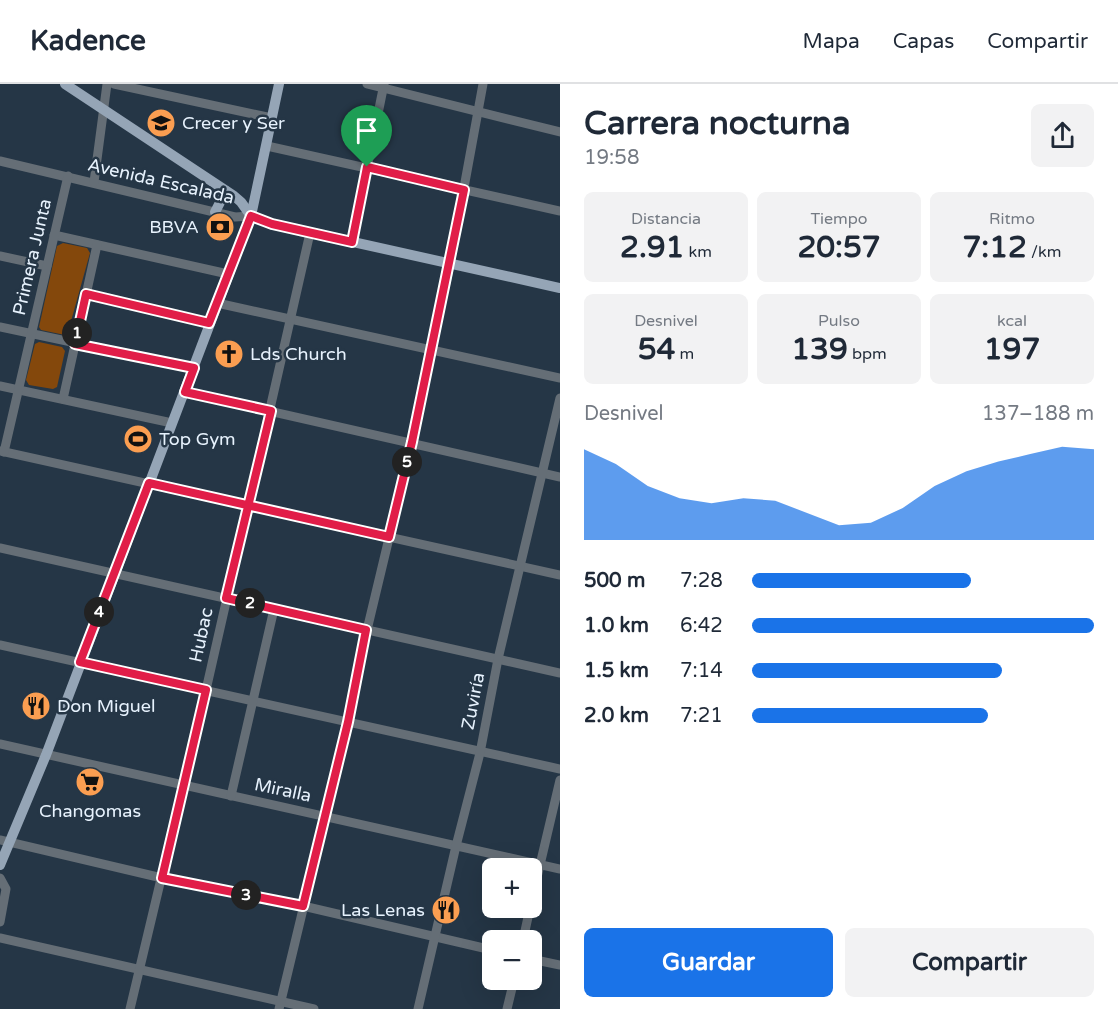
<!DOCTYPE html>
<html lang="es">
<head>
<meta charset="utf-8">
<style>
  :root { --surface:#fff; --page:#f2f2f3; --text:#1f2937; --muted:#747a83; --line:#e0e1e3; --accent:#1a73e8 }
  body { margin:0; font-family:"Varela Round",sans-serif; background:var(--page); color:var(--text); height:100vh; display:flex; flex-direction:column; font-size:22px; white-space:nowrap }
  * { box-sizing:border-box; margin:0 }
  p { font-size:20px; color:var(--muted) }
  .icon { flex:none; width:33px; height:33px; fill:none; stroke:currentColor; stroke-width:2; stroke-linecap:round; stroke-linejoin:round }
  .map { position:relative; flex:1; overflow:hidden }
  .drawer { display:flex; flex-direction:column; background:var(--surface); width:558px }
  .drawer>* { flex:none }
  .tools { position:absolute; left:482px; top:774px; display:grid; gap:12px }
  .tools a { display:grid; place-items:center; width:60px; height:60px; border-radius:9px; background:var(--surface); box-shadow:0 6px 24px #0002; font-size:30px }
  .pin { position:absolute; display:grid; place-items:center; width:51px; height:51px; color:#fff; margin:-62px -26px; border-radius:50% 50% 50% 0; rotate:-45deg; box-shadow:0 0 6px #0007 }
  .pin .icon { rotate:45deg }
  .km { position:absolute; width:30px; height:30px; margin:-15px; border-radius:50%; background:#222; color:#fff; font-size:16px; line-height:30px; text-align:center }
  .round { display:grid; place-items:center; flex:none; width:63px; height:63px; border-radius:9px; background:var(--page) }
  .head { display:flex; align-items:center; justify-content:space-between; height:102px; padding:0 24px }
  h1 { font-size:33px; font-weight:700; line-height:45px }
  .stats { display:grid; grid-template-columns:repeat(3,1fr); gap:9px; height:102px; padding:6px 24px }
  .stats div { display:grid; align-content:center; border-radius:9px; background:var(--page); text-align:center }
  .stats b { font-size:30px; font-weight:700 }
  .stats small { font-size:16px; font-weight:400 }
  .stats p { font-size:16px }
  .chart { height:168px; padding:12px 24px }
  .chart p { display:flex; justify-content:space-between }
  .chart svg { width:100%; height:108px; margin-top:6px; fill:var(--accent); opacity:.7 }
  .action { display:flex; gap:12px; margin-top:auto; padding:12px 24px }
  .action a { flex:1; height:69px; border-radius:9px; background:var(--accent); color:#fff; font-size:24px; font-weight:700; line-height:69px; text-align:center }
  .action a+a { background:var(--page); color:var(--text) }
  ul { padding:0 24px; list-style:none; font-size:20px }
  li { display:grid; grid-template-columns:96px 72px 1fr; align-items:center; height:45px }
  li i { height:15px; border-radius:8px; background:var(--accent) }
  header { display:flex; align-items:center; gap:36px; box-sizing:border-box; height:84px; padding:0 30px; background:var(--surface); border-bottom:2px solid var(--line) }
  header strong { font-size:28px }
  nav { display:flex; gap:33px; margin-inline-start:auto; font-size:21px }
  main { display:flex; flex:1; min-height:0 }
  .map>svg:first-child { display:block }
  .green { fill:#84480c }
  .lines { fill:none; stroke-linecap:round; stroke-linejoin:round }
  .minor { stroke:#656e76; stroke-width:9 }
  .major { stroke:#95a5b6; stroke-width:10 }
  .route-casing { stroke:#fff; stroke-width:12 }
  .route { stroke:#e11d48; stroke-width:8 }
  .labels { text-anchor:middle; stroke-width:5; stroke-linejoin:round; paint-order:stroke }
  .poi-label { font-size:18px; fill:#e7f2fd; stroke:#253646; text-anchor:start }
  .street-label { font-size:18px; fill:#e7f2fd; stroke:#253646 }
</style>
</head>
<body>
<header>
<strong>Kadence</strong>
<nav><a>Mapa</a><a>Capas</a><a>Compartir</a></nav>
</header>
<main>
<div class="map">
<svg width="560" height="925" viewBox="0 0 560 925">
  <rect width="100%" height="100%" fill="#253646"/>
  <g class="green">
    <path d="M63 159 87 164 90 169 68 248 65 251 41 246 39 243 57 162Z"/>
    <path d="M39 258 62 263 65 267 57 303 53 305 29 301 26 296 35 260Z"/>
  </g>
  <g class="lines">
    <g class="minor">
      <path d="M114 0 272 34"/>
      <path d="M367 0 560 48"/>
      <path d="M267 62 560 127"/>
      <path d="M0 77 235 133 251 132"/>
      <path d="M94 98 107 0"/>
      <path d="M54 151 228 190"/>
      <path d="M352 158 384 0"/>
      <path d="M0 172 47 182"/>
      <path d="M86 210 209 239"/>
      <path d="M217 219 560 294"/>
      <path d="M0 243 194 284"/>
      <path d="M0 302 172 339"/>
      <path d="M185 308 560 393"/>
      <path d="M63 315 97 161"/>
      <path d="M0 367 560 491"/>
      <path d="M4 368 68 92"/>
      <path d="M0 464 560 589"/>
      <path d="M0 561 560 685"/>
      <path d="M0 660 560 785"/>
      <path d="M231 712 274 525"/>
      <path d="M0 756 162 794 303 822 492 866"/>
      <path d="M0 794 6 805 0 838"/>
      <path d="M531 819 560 696"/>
      <path d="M0 854 314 925"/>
      <path d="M523 856 530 824"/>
      <path d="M531 875 560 881"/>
      <path d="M130 925 206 606 310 149"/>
      <path d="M279 925 348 638 367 546 412 358 450 180 483 0"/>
      <path d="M418 925 456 762 480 669 498 575 560 314"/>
      <path d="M507 925 514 896"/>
    </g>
    <g class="major">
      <path d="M65 0 234 112 241 118 251 132"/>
      <path d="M215 128 226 107"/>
      <path d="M251 132 272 140 560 204"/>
      <path d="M0 781 46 671 251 132 279 0"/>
    </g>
  </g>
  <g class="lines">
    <g class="route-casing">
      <path id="route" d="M367 83 352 158 272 140 251 132 209 239 86 210 75 260 194 284 185 308 271 327 226 514 366 546 348 638 303 822 162 794 206 606 80 578 149 399 389 453 412 358 464 106 367 83"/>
    </g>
    <use href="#route" class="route"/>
  </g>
  <defs>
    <g id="school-disc" transform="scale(1.5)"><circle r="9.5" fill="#fb9e51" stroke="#253646"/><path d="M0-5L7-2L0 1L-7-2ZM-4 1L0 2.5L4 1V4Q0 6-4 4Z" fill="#111"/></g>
    <g id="bank-disc" transform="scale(1.5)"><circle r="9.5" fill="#fb9e51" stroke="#253646"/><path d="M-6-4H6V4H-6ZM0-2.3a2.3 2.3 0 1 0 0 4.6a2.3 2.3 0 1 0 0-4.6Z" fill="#111"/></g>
    <g id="church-disc" transform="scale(1.5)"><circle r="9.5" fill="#fb9e51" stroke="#253646"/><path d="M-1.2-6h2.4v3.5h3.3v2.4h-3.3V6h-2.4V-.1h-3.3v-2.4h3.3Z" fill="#111"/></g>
    <g id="stadium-disc" transform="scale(1.5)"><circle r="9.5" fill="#fb9e51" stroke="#253646"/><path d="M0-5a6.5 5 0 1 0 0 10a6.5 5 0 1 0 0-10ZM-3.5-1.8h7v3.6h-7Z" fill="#111"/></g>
    <g id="restaurant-disc" transform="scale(1.5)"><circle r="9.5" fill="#fb9e51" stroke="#253646"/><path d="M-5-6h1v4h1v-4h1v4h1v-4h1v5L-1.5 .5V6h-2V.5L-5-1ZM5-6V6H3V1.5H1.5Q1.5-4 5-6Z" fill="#111"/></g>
    <g id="supermarket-disc" transform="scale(1.5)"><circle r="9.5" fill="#fb9e51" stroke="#253646"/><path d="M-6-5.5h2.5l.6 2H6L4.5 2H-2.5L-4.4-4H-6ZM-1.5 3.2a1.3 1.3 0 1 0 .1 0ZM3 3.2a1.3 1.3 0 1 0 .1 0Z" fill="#111"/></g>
  </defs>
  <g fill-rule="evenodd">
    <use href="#school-disc" x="161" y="39"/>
    <use href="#bank-disc" x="220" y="143"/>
    <use href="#church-disc" x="229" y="270"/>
    <use href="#stadium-disc" x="138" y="355"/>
    <use href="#restaurant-disc" x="36" y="622"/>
    <use href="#supermarket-disc" x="90" y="698"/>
    <use href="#restaurant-disc" x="446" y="826"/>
  </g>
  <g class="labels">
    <g class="poi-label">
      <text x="182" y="45">Crecer y Ser</text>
      <text x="199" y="149" text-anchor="end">BBVA</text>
      <text x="250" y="276">Lds Church</text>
      <text x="159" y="361">Top Gym</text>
      <text x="57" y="628">Don Miguel</text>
      <text x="90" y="733" text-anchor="middle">Changomas</text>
      <text x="425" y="832" text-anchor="end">Las Lenas</text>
    </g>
    <g class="street-label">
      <text transform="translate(161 97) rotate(13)" y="6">Avenida Escalada</text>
      <text transform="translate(32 173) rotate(-77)" y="6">Primera Junta</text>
      <text transform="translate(201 551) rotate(-78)" y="6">Hubac</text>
      <text transform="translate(473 617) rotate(-79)" y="6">Zuviría</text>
      <text transform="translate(283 706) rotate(12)" y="6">Miralla</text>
    </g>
  </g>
</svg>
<div class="tools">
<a>+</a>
<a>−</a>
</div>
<div class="pin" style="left:367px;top:83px;background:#1e9e55"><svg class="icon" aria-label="arrive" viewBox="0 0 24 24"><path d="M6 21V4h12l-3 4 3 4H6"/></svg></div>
<b class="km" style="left:77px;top:249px">1</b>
<b class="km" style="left:250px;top:519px">2</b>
<b class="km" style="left:246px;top:811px">3</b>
<b class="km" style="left:99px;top:528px">4</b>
<b class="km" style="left:407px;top:378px">5</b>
</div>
<section class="drawer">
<div class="head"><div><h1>Carrera nocturna</h1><p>19:58</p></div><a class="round"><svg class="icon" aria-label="share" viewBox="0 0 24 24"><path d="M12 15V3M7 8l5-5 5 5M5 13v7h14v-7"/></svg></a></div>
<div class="stats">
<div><p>Distancia</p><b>2.91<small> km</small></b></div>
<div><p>Tiempo</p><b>20:57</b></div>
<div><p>Ritmo</p><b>7:12<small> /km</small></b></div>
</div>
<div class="stats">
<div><p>Desnivel</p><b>54<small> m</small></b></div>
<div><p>Pulso</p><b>139<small> bpm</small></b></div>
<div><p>kcal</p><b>197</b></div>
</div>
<div class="chart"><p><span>Desnivel</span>137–188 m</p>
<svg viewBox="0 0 160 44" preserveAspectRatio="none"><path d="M0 44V7L10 13L20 22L30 27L40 29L50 27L60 28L70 33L80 38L90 37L100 31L110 22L120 16L130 12L140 9L150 6L160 7V44z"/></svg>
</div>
<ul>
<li><b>500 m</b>7:28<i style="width:64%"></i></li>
<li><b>1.0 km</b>6:42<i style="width:100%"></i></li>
<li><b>1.5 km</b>7:14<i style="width:73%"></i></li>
<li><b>2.0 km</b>7:21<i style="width:69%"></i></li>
</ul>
<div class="action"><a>Guardar</a><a>Compartir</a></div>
</section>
</main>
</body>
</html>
